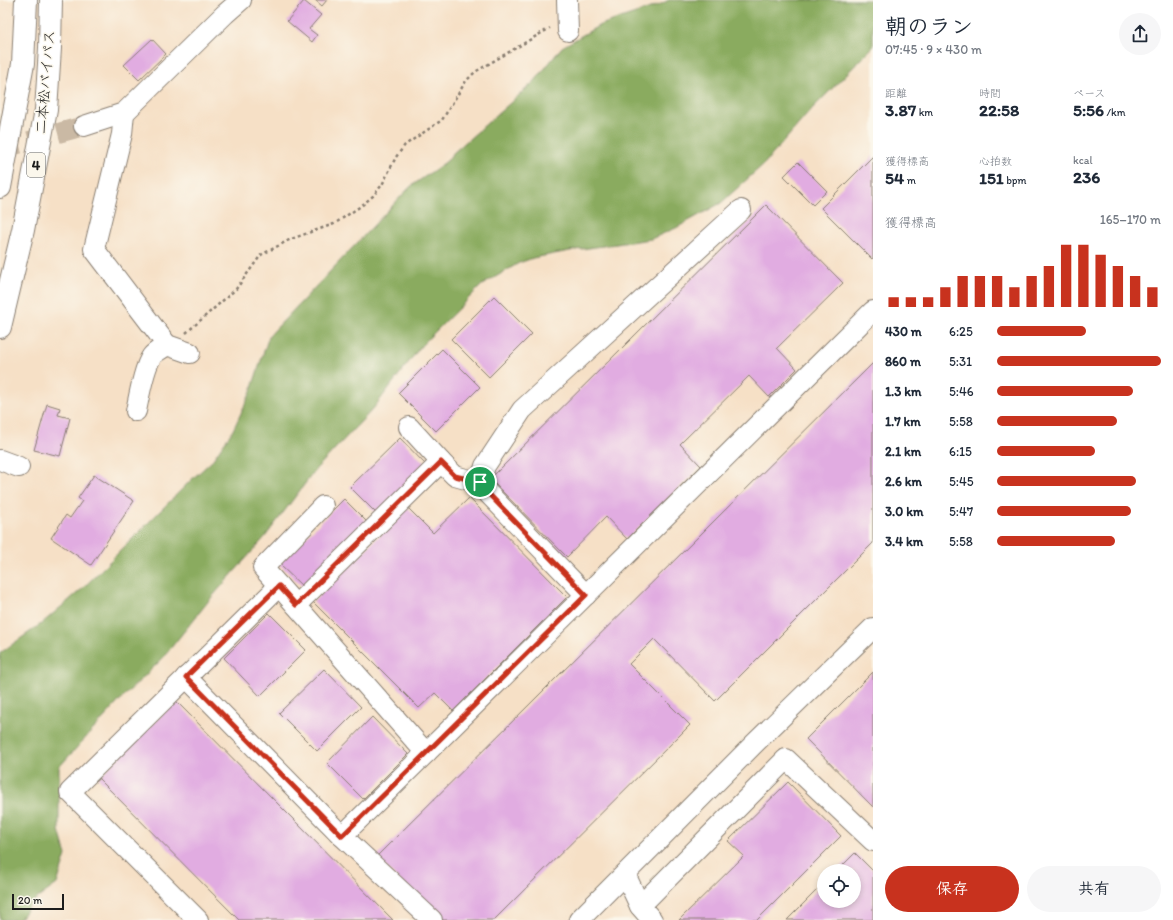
<!DOCTYPE html>
<html lang="ja">
<head>
<meta charset="utf-8">
<style>
  :root { --surface:#fff; --page:#f6f6f7; --text:#1f2937; --muted:#747a83; --accent:#c8321e }
  body { margin:0; font-family:Itim,"Klee One",sans-serif; background:var(--page); color:var(--text); height:100vh; display:flex; flex-direction:column; font-size:15px; white-space:nowrap }
  * { box-sizing:border-box; margin:0 }
  p { font-size:13px; color:var(--muted) }
  .icon { flex:none; width:22px; height:22px; fill:none; stroke:currentColor; stroke-width:2; stroke-linecap:round; stroke-linejoin:round }
  .map { position:relative; flex:1; overflow:hidden }
  .panel { display:flex; flex-direction:column; background:var(--surface); width:300px }
  .panel>* { flex:none }
  .tools { position:absolute; left:817px; top:864px; display:grid; gap:8px }
  .tools a { display:grid; place-items:center; width:44px; height:44px; border-radius:50%; background:var(--surface); box-shadow:0 2px 6px #0003; font-size:20px }
  .scale { position:absolute; left:12px; bottom:10px; width:52px; box-sizing:border-box; padding-left:4px; border:2px solid #1c1c1c; border-top:0; font-size:11px; line-height:14px; white-space:nowrap; color:#1c1c1c; -webkit-text-stroke:3px #fbf7ec; paint-order:stroke }
  .pin { position:absolute; display:grid; place-items:center; width:34px; height:34px; color:#fff; margin:-17px; border:2px solid #fff; border-radius:50%; box-shadow:0 1px 4px #0007 }
  .round { display:grid; place-items:center; flex:none; width:42px; height:42px; border-radius:21px; background:var(--page) }
  .headline { display:flex; align-items:center; justify-content:space-between; height:68px; padding:0 12px }
  h1 { font-size:22px; font-weight:700; line-height:30px }
  .metrics { display:grid; grid-template-columns:repeat(3,1fr); gap:6px; height:68px; padding:4px 12px }
  .metrics div { display:grid; align-content:center }
  .metrics b { font-size:17px; font-weight:700 }
  .metrics small { font-size:11px; font-weight:400 }
  .metrics p { font-size:11px }
  .chart { height:112px; padding:8px 12px }
  .chart p { display:flex; justify-content:space-between }
  .chart svg { width:100%; height:72px; margin-top:4px; stroke:var(--accent); stroke-width:6 }
  .primary-button { display:flex; gap:8px; margin-top:auto; padding:8px 12px }
  .primary-button a { flex:1; height:46px; border-radius:24px; background:var(--accent); color:#fff; font-size:16px; font-weight:700; line-height:46px; text-align:center }
  .primary-button a+a { background:var(--page); color:var(--text) }
  ul { padding:0 12px; list-style:none; font-size:13px }
  li { display:grid; grid-template-columns:64px 48px 1fr; align-items:center; height:30px }
  li i { height:10px; border-radius:5px; background:var(--accent) }
  main { display:flex; flex:1; min-height:0 }
  .map>svg:first-child { display:block }
  .forest { fill:#8aab5f; stroke:#53643e }
  .building { fill:#e1ace1 }
  .lines { fill:none; stroke-linecap:round; stroke-linejoin:round }
  .minor-tunnel { stroke:#cab9a4; stroke-width:20; stroke-dasharray:20 10; stroke-linecap:butt }
  .minor-casing { stroke:#897e71; stroke-width:22 }
  .highway-casing { stroke:#897e71; stroke-width:24 }
  .path { stroke:#897e71; stroke-width:2.5; stroke-dasharray:3 3; stroke-linecap:butt }
  .minor { stroke:#fff; stroke-width:20 }
  .highway { stroke:#fff; stroke-width:22 }
  .route-casing { stroke:#fff; stroke-width:8 }
  .route { stroke:#c8321e; stroke-width:5 }
  .labels { text-anchor:middle; stroke-width:3; stroke-linejoin:round; paint-order:stroke }
  .shield { fill:#fbf7ec; stroke:#5f5e5a; stroke-width:1 }
  .shield-label { font-size:14px; font-weight:bold; fill:#1c1c1c }
  .street-label { font-size:15px; fill:#1c1c1c; stroke:#fbf7ec }
</style>
</head>
<body>
<main>
<div class="map">
<svg width="873" height="920" viewBox="0 0 873 920">
  <rect width="100%" height="100%" fill="#fbf7ec"/>
  <filter id="ink" filterUnits="userSpaceOnUse"><feTurbulence type="fractalNoise" baseFrequency=".025" numOctaves="2"/><feDisplacementMap in="SourceGraphic" scale="8" xChannelSelector="R" yChannelSelector="G"/><feConvolveMatrix kernelMatrix="1 2 1 2 8 2 1 2 1" color-interpolation-filters="sRGB"/></filter>
  <filter id="wash" filterUnits="userSpaceOnUse"><feTurbulence type="fractalNoise" baseFrequency=".012" numOctaves="4" result="noise"/><feDisplacementMap in="SourceGraphic" scale="16" xChannelSelector="R" yChannelSelector="G"/><feGaussianBlur stdDeviation="0.9" result="paint"/><feColorMatrix in="noise" values="0 0 0 0 0 0 0 0 0 0 0 0 0 0 0 0 0 1.4 0 .05"/><feComposite in="paint" operator="in"/></filter>
  <g filter="url(#wash)">
    <rect width="100%" height="100%" fill="#f6e0c6"/>
    <path class="forest" d="M669 0H873V47L811 110 765 163 721 203 676 228 651 239 575 250 533 258 519 263 482 285 421 346 373 409 316 469 265 537 211 598 162 659 123 697 59 767V830L66 855 57 884 31 903 19 920H0V653L41 624 82 589 191 480 211 462 233 430 250 394 269 336 410 187 447 161 452 154 534 82 562 47 600 25 659 5Z"/>
    <g id="blocks">
      <g class="building">
        <path d="M315 0H327L322 6Z"/>
        <path d="M304 1 321 15 309 29 317 35 312 42 287 21Z"/>
        <path d="M152 39 166 54 139 80 124 65Z"/>
        <path d="M873 156V258L872 259 821 208Z"/>
        <path d="M798 162 827 191 813 205 784 176Z"/>
        <path d="M766 205 843 283 777 348 797 369 769 397 749 376 680 444 701 466 627 539 606 517 567 557 490 479Z"/>
        <path d="M494 296 532 334 489 377 451 339Z"/>
        <path d="M442 349 480 387 436 431 398 393Z"/>
        <path d="M873 363V543L715 701 654 639 629 664 690 725 494 920H438L376 857Z"/>
        <path d="M47 404 60 408 58 415 70 418 60 456 34 450Z"/>
        <path d="M400 438 426 465 377 514 350 487Z"/>
        <path d="M94 475 134 501 91 565 51 538 66 515 70 518 82 501 78 498Z"/>
        <path d="M469 498 567 597 453 711 435 693 419 708 313 602 408 508 433 533Z"/>
        <path d="M344 499 368 523 303 587 279 564Z"/>
        <path d="M269 613 306 650 260 696 224 658Z"/>
        <path d="M324 669 361 707 317 751 279 713Z"/>
        <path d="M873 672V807L806 739Z"/>
        <path d="M176 701 393 920H239L98 778Z"/>
        <path d="M372 717 408 754 363 799 327 763Z"/>
        <path d="M788 782 841 836 757 920H679L744 856 728 841Z"/>
        <path d="M855 853 873 871V920H787L824 883V901H854V871H837Z"/>
      </g>
    </g>
  </g>
  <g filter="url(#ink)">
    <use href="#blocks" fill-opacity="0" stroke="#897e71" stroke-width="1"/>
    <g class="lines">
      <path class="minor-tunnel" d="M0 149 84 126"/>
      <g class="minor-casing">
        <g id="minor">
          <path d="M567 0 568 31"/>
          <path d="M124 113 122 134 94 249 167 345"/>
          <path d="M84 126 124 113 225 14 241 0"/>
          <path d="M136 411C139 397 144 367 152 356 156 351 162 349 167 345L190 353"/>
          <path d="M409 427 441 462 455 476 480 483"/>
          <path d="M0 460 19 467"/>
          <path d="M323 506 263 568 426 753"/>
          <path d="M586 595 484 489 480 483 485 466 522 410 741 210"/>
          <path d="M296 605 441 462"/>
          <path d="M186 677 342 836 432 920"/>
          <path d="M342 836 873 311"/>
          <path d="M625 874 640 906 652 920"/>
          <path d="M640 906 786 759 873 841"/>
          <path d="M198 920 70 792 279 586"/>
          <path d="M579 920 755 743 873 628"/>
        </g>
      </g>
      <g class="highway-casing">
        <g id="highway">
          <path d="M0 187 23 64 26 0"/>
          <path d="M0 327 23 230 46 110 50 48 51 0"/>
        </g>
      </g>
      <path class="path" d="M186 333 236 289 261 255 291 239 334 224 361 206 373 196 382 185 396 157 405 145 442 120 466 81 475 72 550 28"/>
      <use href="#minor" class="minor"/>
      <use href="#highway" class="highway"/>
    </g>
  </g>
  <g class="lines" filter="url(#ink)">
    <g class="route-casing">
      <path id="route" d="M441 462 455 476 480 482 484 489 586 595 342 836 186 677 279 586 296 605Z"/>
    </g>
    <use href="#route" class="route"/>
  </g>
  <g class="labels">
    <rect class="shield" x="27" y="153" width="18" height="24" rx="3"/>
    <g class="shield-label">
      <text x="36" y="170">4</text>
    </g>
    <g class="street-label">
      <text transform="translate(45 82) rotate(-85)" y="5">二本松バイパス</text>
    </g>
  </g>
</svg>
<div class="tools">
<a><svg class="icon" aria-label="locate" viewBox="0 0 24 24"><circle cx="12" cy="12" r="6"/><path d="M12 2v4M12 18v4M2 12h4M18 12h4"/></svg></a>
</div>
<div class="scale">20 m</div>
<div class="pin" style="left:480px;top:482px;background:#1e9e55"><svg class="icon" aria-label="arrive" viewBox="0 0 24 24"><path d="M6 21V4h12l-3 4 3 4H6"/></svg></div>
</div>
<section class="panel">
<div class="headline"><div><h1>朝のラン</h1><p>07:45 · 9 × 430 m</p></div><a class="round"><svg class="icon" aria-label="share" viewBox="0 0 24 24"><path d="M12 15V3M7 8l5-5 5 5M5 13v7h14v-7"/></svg></a></div>
<div class="metrics">
<div><p>距離</p><b>3.87<small> km</small></b></div>
<div><p>時間</p><b>22:58</b></div>
<div><p>ペース</p><b>5:56<small> /km</small></b></div>
</div>
<div class="metrics">
<div><p>獲得標高</p><b>54<small> m</small></b></div>
<div><p>心拍数</p><b>151<small> bpm</small></b></div>
<div><p>kcal</p><b>236</b></div>
</div>
<div class="chart"><p><span>獲得標高</span>165–170 m</p>
<svg viewBox="0 0 160 44" preserveAspectRatio="none"><path d="M5 44V38M15 44V38M25 44V38M35 44V32M45 44V25M55 44V25M65 44V25M75 44V32M85 44V25M95 44V19M105 44V6M115 44V6M125 44V12M135 44V19M145 44V25M155 44V32"/></svg>
</div>
<ul>
<li><b>430 m</b>6:25<i style="width:54%"></i></li>
<li><b>860 m</b>5:31<i style="width:100%"></i></li>
<li><b>1.3 km</b>5:46<i style="width:83%"></i></li>
<li><b>1.7 km</b>5:58<i style="width:73%"></i></li>
<li><b>2.1 km</b>6:15<i style="width:60%"></i></li>
<li><b>2.6 km</b>5:45<i style="width:85%"></i></li>
<li><b>3.0 km</b>5:47<i style="width:82%"></i></li>
<li><b>3.4 km</b>5:58<i style="width:72%"></i></li>
</ul>
<div class="primary-button"><a>保存</a><a>共有</a></div>
</section>
</main>
</body>
</html>
